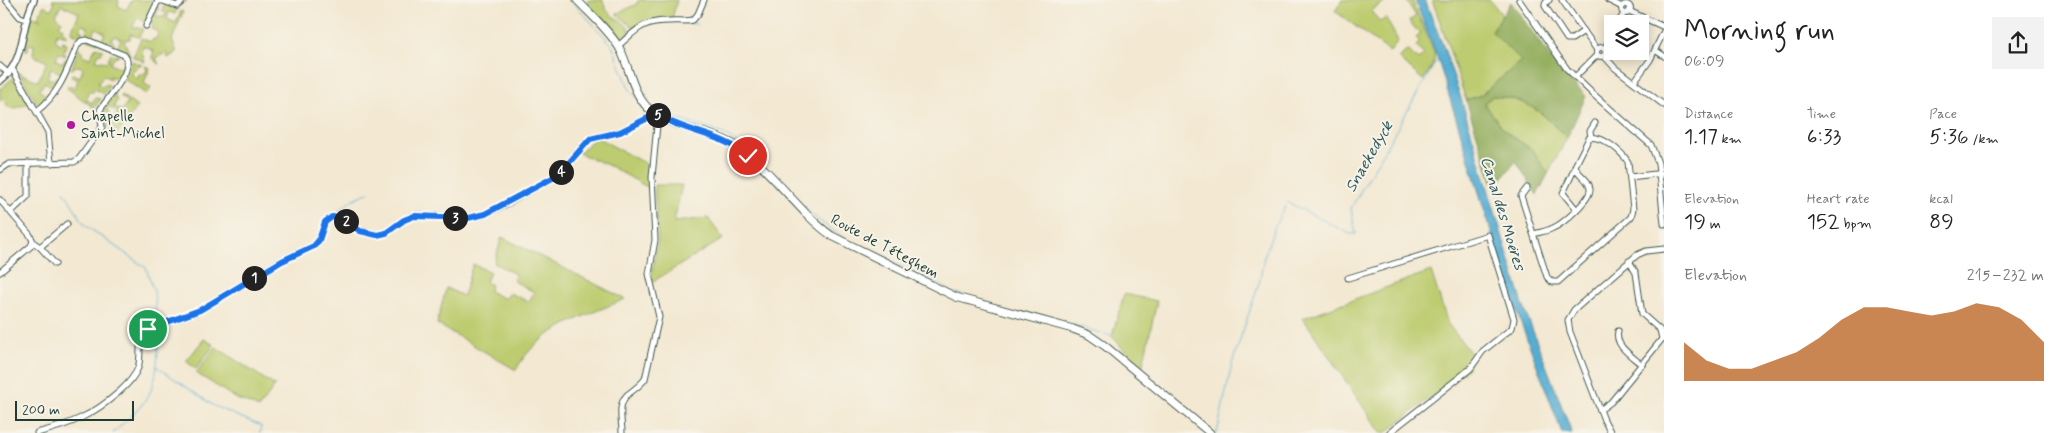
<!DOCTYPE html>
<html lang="en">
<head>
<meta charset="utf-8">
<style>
  :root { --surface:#fff; --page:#f2f2f2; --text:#222; --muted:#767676; --accent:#b45309 }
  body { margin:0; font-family:Mynerve,sans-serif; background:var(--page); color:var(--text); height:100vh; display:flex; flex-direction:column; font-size:19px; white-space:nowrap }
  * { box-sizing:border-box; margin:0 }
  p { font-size:16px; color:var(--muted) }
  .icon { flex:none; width:28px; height:28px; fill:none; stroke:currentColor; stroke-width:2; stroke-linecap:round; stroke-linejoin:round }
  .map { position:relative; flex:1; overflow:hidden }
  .sheet { display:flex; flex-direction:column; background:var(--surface); width:400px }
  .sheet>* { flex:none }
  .tools { position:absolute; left:1604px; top:15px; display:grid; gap:10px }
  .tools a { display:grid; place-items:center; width:45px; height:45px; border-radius:0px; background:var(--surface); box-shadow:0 2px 12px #0003; font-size:25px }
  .scale { position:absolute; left:15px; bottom:12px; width:119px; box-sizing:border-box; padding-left:5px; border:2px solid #1f3d34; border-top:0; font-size:14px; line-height:18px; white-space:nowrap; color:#1f3d34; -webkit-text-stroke:4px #f7f3e8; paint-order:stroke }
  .pin { position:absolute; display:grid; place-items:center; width:42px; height:42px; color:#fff; margin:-21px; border:2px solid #fff; border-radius:50%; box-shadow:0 1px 5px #0007 }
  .km { position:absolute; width:25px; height:25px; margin:-12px; border-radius:50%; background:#222; color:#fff; font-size:14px; line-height:25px; text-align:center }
  .round { display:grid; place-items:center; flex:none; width:52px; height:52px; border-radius:0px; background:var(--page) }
  .overview { display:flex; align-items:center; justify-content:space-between; height:85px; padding:0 20px }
  h1 { font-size:28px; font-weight:600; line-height:38px }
  .stats { display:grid; grid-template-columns:repeat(3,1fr); gap:8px; height:85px; padding:5px 20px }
  .stats div { display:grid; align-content:center }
  .stats b { font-size:21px; font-weight:600 }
  .stats small { font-size:14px; font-weight:400 }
  .stats p { font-size:14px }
  .chart { height:140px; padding:10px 20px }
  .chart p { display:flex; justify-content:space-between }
  .chart svg { width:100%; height:90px; margin-top:5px; fill:var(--accent); opacity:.7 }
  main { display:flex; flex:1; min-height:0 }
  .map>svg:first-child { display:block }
  .green { fill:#bdcc6f; stroke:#6e8452 }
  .forest { fill:#96b062; stroke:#5a764b }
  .water { fill:#56add3; stroke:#3a7584 }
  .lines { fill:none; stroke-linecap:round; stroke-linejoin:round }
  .stream { stroke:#56add3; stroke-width:1 }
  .minor-casing { stroke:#3f574c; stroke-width:7 }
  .tertiary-casing { stroke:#3f574c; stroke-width:8 }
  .secondary-casing { stroke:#3f574c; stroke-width:9 }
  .minor { stroke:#fff; stroke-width:5 }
  .tertiary { stroke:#fff; stroke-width:5.5 }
  .secondary { stroke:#fff; stroke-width:7 }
  .route-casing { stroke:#fff; stroke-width:10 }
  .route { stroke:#1a73e8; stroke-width:6 }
  .poi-dot { fill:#b5179e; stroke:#f7f3e8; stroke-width:2 }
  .labels { text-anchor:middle; stroke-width:4; stroke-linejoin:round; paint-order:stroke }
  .poi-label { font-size:15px; fill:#1f3d34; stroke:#f7f3e8; text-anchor:start }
  .street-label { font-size:15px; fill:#1f3d34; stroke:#f7f3e8 }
  .water-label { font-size:16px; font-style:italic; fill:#2d595c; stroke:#f7f3e8 }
</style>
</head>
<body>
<main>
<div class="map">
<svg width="1664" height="433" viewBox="0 0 1664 433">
  <rect width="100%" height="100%" fill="#f7f3e8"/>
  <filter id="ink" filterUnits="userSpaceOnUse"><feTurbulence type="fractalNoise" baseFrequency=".02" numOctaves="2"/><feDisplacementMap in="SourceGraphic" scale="10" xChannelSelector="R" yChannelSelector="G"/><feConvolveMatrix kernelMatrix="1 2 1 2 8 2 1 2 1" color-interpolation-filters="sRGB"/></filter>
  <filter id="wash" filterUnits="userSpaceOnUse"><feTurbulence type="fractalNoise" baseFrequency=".0096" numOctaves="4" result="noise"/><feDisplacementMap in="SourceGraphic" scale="20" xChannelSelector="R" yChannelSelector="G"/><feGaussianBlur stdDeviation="1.12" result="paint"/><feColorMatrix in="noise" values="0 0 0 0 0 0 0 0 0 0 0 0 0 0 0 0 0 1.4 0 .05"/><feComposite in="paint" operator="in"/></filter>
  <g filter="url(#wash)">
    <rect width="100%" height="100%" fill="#f3e8d1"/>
    <g class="green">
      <path d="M52 0H119L118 6 126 10 132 0H154L145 22 137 18 133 27 143 29 139 37 130 34V39L124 40 130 55 116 50 121 39 115 36 111 39 114 43V49L100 44 105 33 96 28 93 35 99 38 98 43 85 38 88 27 82 25 80 30 82 31 83 37 71 32 79 13 61 5 56 15 62 21 59 25 63 28 62 31 67 34 66 36 57 33 55 40 62 45 63 41 67 43 63 53 66 54 65 56 58 53 56 60 63 63 65 59 68 60 62 74 51 68 47 78 55 80 56 77 60 79 55 89 45 82 39 90 45 95 48 93 50 94 40 104 36 102 19 73 38 81 47 62 33 55 34 45 29 44 28 50H25L31 18V16L41 20 38 17 44 5 51 10 54 4Z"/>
      <path d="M589 0H603C606 20 624 17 630 31L627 36 620 39 586 4Z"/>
      <path d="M640 0H677L672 19 635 28 616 14 637 4V2Z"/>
      <path d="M1342 0H1387L1371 11 1380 22 1386 18 1398 41 1390 52 1335 11Z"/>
      <path d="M1406 0H1412L1434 52C1436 64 1429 71 1423 80L1398 58 1408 50 1418 60 1424 55 1416 46 1420 42 1416 38 1420 34 1409 21 1416 16Z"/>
      <path d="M1432 0H1490L1502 15 1492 32 1521 61 1481 95 1466 100 1440 22Z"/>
      <path d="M164 4 177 9 175 14 169 12 167 19 176 23 181 11 183 12 172 40 177 52 168 58 166 53 156 58 159 65 152 57 154 51 143 46 142 53 145 62 132 56 134 55 141 38 151 42 153 39H156L158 34 156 31 151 29 153 24 151 21 157 6 159 7 156 16 165 17 166 13 162 11Z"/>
      <path d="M96 47 103 50 102 53H99L96 60 107 62 111 53 119 56 113 59 110 64 119 68 124 62 123 58 125 63 118 79 110 76 111 80 104 75 98 83 102 87 107 84 110 86 104 94 95 89 92 93 90 90 86 99 92 103 95 98 101 99 94 108 67 88 68 86 75 88 78 80 71 77 72 74 80 77 83 69 82 67 76 66 71 70 79 48 82 50V55L90 58Z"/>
      <path d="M132 61 143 65H139L131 73 137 79 139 74H144L147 70 145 66 150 68 144 83 151 88 146 94 124 79Z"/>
      <path d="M13 78 29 103 13 109 12 107 9 108 3 99 0 101V89Z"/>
      <path d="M114 94 117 101 114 106 121 111 127 104 126 101 121 97V95L137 107 118 133 105 123 103 109 104 106 107 108 109 114 107 119 112 123 118 112 106 105Z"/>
      <path d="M1493 96C1529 99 1543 113 1567 138L1548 174 1534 151 1509 134 1501 126 1484 103Z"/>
      <path d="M596 137 648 165 649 188 610 166 579 153Z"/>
      <path d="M654 185H682L674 222 708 218 723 239 652 282 651 277 658 239Z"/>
      <path d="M502 237 625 299C585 317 537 329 516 370L437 324 446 288 463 296 473 264 490 272 486 282 491 285 489 291 505 299 510 293 529 302 534 292 514 281 515 274 494 263Z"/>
      <path d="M1431 271 1448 324 1473 356 1467 369 1385 433H1381L1303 318Z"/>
      <path d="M1124 294 1157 301 1142 369 1139 368 1112 336Z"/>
      <path d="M204 339 214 345 196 369 186 361Z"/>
      <path d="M216 347 275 386 259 408 237 399 196 373Z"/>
    </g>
    <path class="forest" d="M1511 2 1557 67 1586 96 1567 138C1543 113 1529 99 1493 96L1484 103 1501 126 1509 134 1534 151 1548 174 1537 195 1516 161 1494 188 1466 100 1481 95 1521 61 1492 32Z"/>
    <path class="water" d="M1415 0H1425L1444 48 1460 95 1523 305 1572 433H1562L1511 296 1438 60Z"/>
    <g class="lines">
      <g class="stream">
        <path d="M571 0 612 45 629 88 646 111 645 117"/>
        <path d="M583 0 620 39 623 38"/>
        <path d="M683 23 697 24"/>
        <path d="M625 43V48L638 84 650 102"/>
        <path d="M669 116 724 134 752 154"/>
        <path d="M573 154C585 138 589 133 609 132"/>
        <path d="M788 190 812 215 843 238"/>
        <path d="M64 191 85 225 146 268 154 291 157 325"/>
        <path d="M1287 202 1350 234H1356L1351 208 1438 58"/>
        <path d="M502 204 509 200"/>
        <path d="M346 218 339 210 352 200 369 192"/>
        <path d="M403 218 414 213 468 215"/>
        <path d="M878 255 944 287"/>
        <path d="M955 293 963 295"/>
        <path d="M1044 317 1112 336"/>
        <path d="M156 366 214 406 261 426 260 433"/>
        <path d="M113 433C126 420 145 406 152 388 158 372 159 347 157 329"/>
        <path d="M1217 433 1232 364 1260 280 1264 257 1275 226 1285 207"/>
      </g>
    </g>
  </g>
  <g filter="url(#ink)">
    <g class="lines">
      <g class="minor-casing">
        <g id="minor">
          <path d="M6 0 20 17 26 19"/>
          <path d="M1519 0 1567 69 1593 94 1651 145 1658 163 1664 224"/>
          <path d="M1549 0 1545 3V6L1567 39H1572L1584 31"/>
          <path d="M1562 0 1597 50"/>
          <path d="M1608 0 1622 7"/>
          <circle cx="1626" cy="9" r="4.5"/>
          <path d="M1629 11 1664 27"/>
          <path d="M1618 24 1624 13"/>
          <path d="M146 26 158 1H163L177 6 184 0"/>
          <path d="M618 46C637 30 641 21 669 21 677 20 685 22 693 20L698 14 704 0"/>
          <circle cx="1601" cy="52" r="4.5"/>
          <path d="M1604 49 1612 36"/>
          <path d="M1655 50 1664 56"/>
          <path d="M1604 56 1615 68 1664 105"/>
          <path d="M0 66 9 74"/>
          <path d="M13 70 48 132 51 163"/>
          <path d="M1575 77 1597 55"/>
          <path d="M1634 82 1650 60 1664 31"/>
          <path d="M1591 137 1590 131 1595 123"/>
          <path d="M1575 168 1563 193 1576 209"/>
          <path d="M0 170 9 164 74 162 79 159 102 127 100 110C107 98 137 68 124 55L87 40 81 41 77 46C67 71 59 94 37 111"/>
          <path d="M1630 177 1664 173"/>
          <path d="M1527 188 1521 196 1547 277 1552 282H1558L1631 217 1633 209 1628 162C1622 152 1601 134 1589 138L1575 166C1578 176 1589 178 1590 189 1591 199 1563 224 1553 228 1548 231 1540 232 1534 234"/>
          <path d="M0 200 30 235 33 241 31 246 0 272"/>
          <path d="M11 212 28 196V163"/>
          <path d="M33 242 40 247 55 264"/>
          <path d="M40 247 67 224"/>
          <path d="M1348 278 1488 235 1514 319 1512 328 1483 351 1470 369 1389 433"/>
          <path d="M1618 331C1614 346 1632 356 1642 365"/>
          <path d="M1600 410 1611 402 1662 339 1660 330 1642 314 1636 273 1629 261"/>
          <path d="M37 433C71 424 92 416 119 392 127 385 134 378 138 368 142 357 137 340 145 331L197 312 279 262 314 246 318 241 325 223 330 218 341 217 360 231 377 235 386 233 404 220 414 216 465 218 483 215 507 204 556 176 590 139 619 132 656 114"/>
          <path d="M622 433C622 420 617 405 627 395 634 389 640 386 645 379L659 317 649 274 655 240 652 177 658 115"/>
          <path d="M1611 433 1604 420 1570 332 1568 320 1574 310 1637 255 1646 251 1664 249"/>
        </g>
      </g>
      <g class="tertiary-casing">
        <path id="tertiary" d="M0 81C27 60 19 28 34 0"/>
      </g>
      <g class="secondary-casing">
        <path id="secondary" d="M577 0C591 15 609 30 620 49 630 68 631 90 647 107 670 129 704 129 731 143 771 166 795 210 832 236L956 297 1073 329 1089 335 1105 346 1210 433"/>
      </g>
      <use href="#minor" class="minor"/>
      <use href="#tertiary" class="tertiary"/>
      <use href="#secondary" class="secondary"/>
    </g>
  </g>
  <g class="lines" filter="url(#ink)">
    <g class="route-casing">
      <path id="route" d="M148 329 200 310 282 261 314 246 319 240 325 222 332 217 341 218 360 231 377 235 386 233 404 220 414 216 468 218 485 214 558 175 590 139 620 132 656 114C685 133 719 132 748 156"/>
    </g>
    <use href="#route" class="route"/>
  </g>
  <circle class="poi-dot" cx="71" cy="125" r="5"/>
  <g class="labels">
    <g class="poi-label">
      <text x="81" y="121">Chapelle<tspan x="81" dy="17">Saint-Michel</tspan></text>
    </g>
    <g class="street-label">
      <text transform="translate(885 246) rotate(28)" y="5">Route de Téteghem</text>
    </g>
    <g class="water-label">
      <text transform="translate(1368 156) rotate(-60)" y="6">Snaekedyck</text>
      <text transform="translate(1504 213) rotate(73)" y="6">Canal des Moëres</text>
    </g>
  </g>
</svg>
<div class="tools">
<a><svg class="icon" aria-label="layers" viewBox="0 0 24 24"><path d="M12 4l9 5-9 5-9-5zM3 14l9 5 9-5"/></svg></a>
</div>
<div class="scale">200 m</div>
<div class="pin" style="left:148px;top:329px;background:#1e9e55"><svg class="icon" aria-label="arrive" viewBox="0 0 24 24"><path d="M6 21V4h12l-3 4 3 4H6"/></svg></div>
<div class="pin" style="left:748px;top:156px;background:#d93025"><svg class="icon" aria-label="check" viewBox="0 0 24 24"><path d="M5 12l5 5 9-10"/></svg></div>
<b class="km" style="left:254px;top:278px">1</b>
<b class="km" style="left:346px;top:221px">2</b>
<b class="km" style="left:455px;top:218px">3</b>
<b class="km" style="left:561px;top:172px">4</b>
<b class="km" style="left:658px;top:115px">5</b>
</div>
<section class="sheet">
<div class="overview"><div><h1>Morning run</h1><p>06:09</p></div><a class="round"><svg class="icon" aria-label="share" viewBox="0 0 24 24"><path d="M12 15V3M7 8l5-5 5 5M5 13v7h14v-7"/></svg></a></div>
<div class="stats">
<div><p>Distance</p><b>1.17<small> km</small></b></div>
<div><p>Time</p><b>6:33</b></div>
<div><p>Pace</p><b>5:36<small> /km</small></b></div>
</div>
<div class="stats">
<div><p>Elevation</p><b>19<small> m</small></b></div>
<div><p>Heart rate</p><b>152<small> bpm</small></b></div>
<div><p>kcal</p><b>89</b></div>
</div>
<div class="chart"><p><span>Elevation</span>215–232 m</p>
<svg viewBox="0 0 160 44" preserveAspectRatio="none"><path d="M0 44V25L10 34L20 38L30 38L40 34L50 30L60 23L70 14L80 8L90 8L100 10L110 12L120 10L130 6L140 8L150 14L160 25V44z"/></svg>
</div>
</section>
</main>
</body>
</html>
